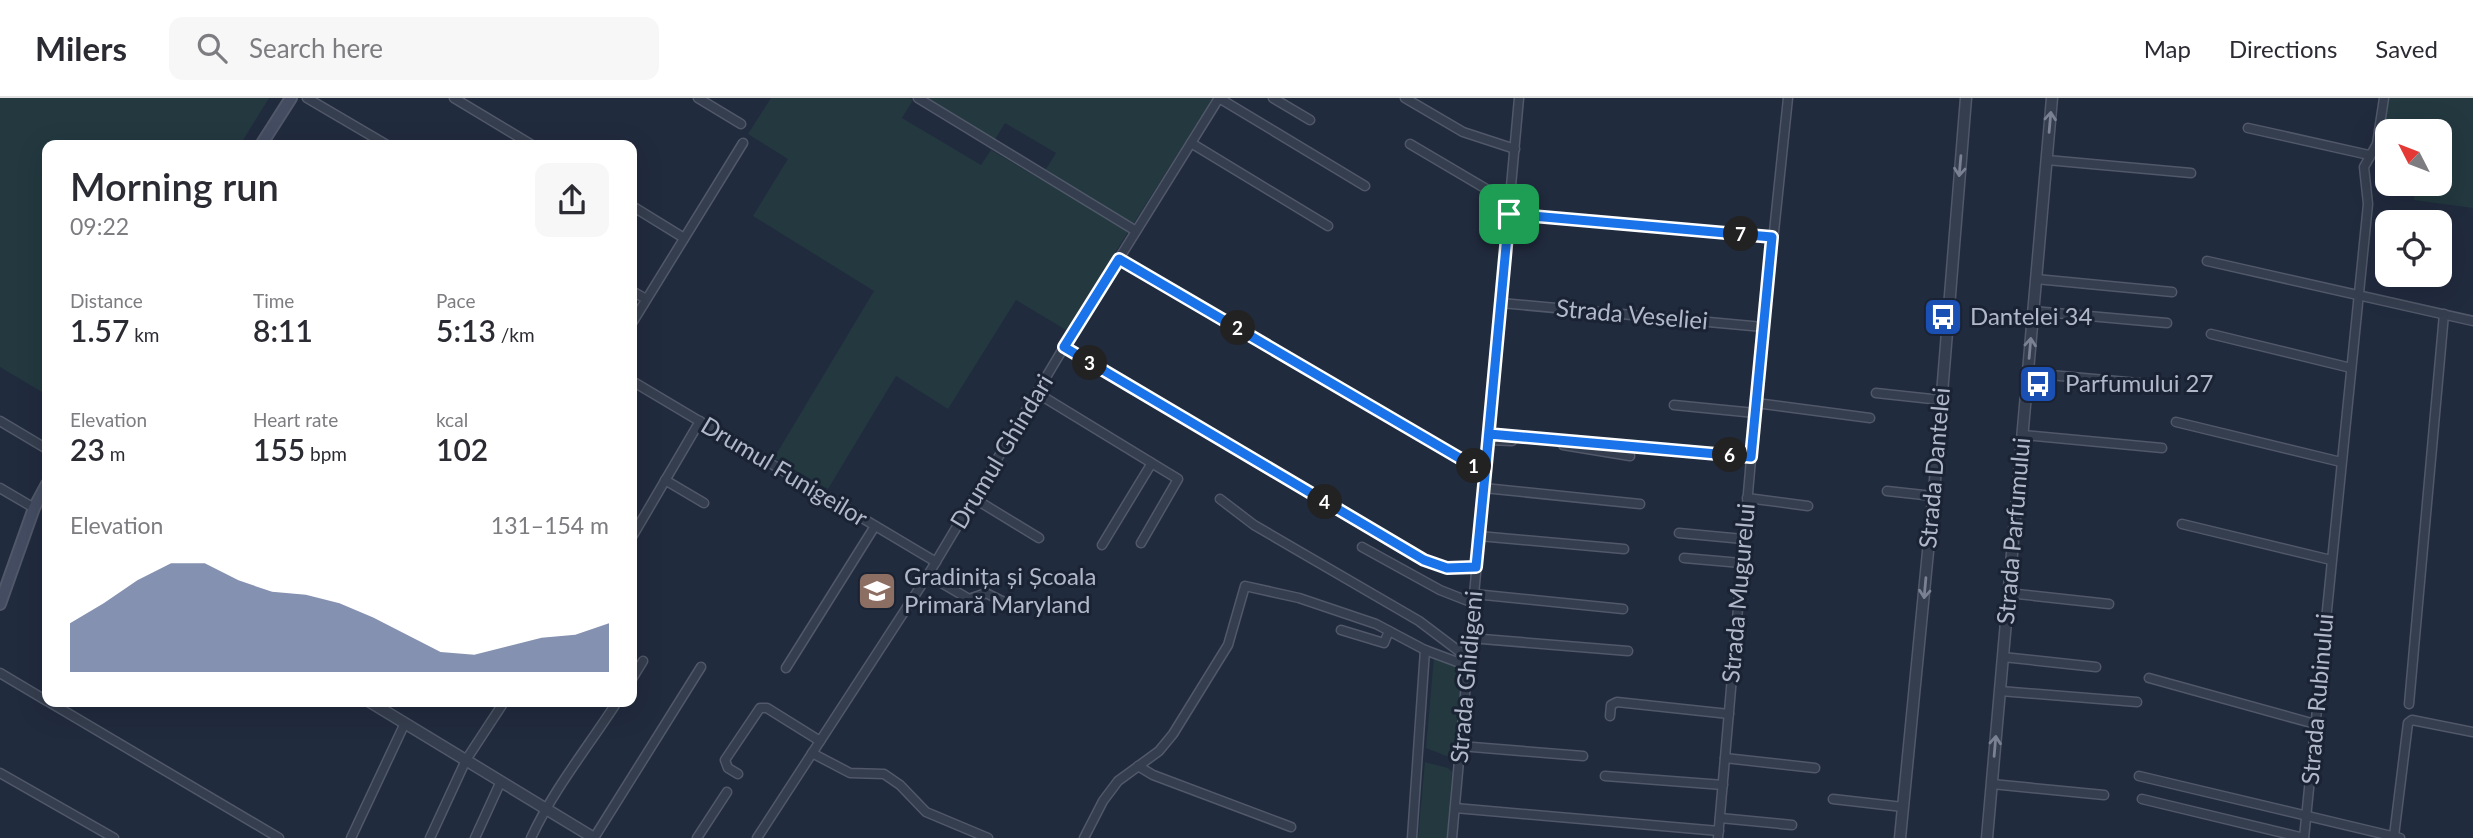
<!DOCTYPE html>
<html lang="en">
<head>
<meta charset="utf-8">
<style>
  :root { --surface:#fff; --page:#f7f7f7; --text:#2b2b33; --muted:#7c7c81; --line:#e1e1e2; --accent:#51638f }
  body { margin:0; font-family:Lato,sans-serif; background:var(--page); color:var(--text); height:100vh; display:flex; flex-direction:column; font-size:26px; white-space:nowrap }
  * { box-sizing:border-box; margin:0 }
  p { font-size:23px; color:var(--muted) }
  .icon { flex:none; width:38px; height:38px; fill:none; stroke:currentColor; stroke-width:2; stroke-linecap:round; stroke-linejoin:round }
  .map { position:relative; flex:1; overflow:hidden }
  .panel { position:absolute; left:42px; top:42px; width:595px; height:567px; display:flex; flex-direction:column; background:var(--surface); border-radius:14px; box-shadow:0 7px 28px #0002 }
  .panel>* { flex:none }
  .needle { width:46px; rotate:312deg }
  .fabs { position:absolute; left:2375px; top:21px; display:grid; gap:14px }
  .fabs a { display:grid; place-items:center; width:77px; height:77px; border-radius:14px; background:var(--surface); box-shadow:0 7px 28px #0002; font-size:35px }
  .pin { position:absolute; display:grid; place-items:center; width:60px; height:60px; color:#fff; margin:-30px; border-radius:14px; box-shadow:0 4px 10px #0006 }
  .km { position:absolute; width:35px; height:35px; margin:-18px; border-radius:50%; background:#222; color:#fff; font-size:19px; line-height:35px; text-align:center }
  .round { display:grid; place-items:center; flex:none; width:74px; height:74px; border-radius:14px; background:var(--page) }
  .headline { display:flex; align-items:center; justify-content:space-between; height:119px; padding:0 28px }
  h1 { font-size:38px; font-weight:600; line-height:52px }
  .metrics { display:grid; grid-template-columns:repeat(3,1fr); gap:10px; height:119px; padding:7px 28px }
  .metrics div { display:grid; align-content:center }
  .metrics b { font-size:30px; font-weight:600 }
  .metrics small { font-size:19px; font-weight:400 }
  .metrics p { font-size:19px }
  .chart { height:196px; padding:14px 28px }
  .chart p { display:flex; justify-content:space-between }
  .chart svg { width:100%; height:126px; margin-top:7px; fill:var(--accent); opacity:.7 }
  header { display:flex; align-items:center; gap:42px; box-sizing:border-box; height:98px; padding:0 35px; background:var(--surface); border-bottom:2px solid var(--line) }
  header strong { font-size:33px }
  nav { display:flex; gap:38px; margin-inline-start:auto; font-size:24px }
  .search { width:490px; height:63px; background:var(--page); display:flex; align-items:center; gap:18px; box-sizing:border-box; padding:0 24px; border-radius:14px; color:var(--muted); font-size:26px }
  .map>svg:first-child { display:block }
  .green { fill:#23393f }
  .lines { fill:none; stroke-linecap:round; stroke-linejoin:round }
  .minor-casing { stroke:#505869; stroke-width:11 }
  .tertiary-casing { stroke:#505869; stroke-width:13 }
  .secondary-casing { stroke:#505869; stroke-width:14 }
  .minor { stroke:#353e4e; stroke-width:8 }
  .tertiary { stroke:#353e4e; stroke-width:10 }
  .secondary { stroke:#434c61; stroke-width:10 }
  .oneway { stroke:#798192 }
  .route-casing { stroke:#fff; stroke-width:14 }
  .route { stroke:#1a73e8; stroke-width:9 }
  .labels { text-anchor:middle; stroke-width:6; stroke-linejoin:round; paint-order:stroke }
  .street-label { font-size:24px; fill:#b1b8c9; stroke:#1a2333 }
  .poi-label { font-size:24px; fill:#b1b8c9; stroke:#1a2333; text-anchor:start }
</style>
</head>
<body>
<header>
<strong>Milers</strong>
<div class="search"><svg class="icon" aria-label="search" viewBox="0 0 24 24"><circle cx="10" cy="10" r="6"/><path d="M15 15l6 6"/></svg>Search here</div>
<nav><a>Map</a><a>Directions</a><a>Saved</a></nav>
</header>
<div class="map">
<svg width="2473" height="740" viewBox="0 0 2473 740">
  <rect width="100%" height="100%" fill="#212b3e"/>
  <g class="green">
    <path d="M0 0H269L240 47H47V297L0 269Z"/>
    <path d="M771 0H909L913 2 902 20 981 67 991 52 1040 81 1056 55 1005 25 994 43 928 0H1213L1066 232 1016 202 948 311 896 278 828 391 774 360 874 193 753 118 788 61 748 36Z"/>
    <path d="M2387 0H2473V110L2414 102 2415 86H2440V33H2387V52L2382 51Z"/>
    <path d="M1434 559 1459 569 1462 576 1454 656 1449 659 1426 650Z"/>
    <path d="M1425 664 1448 670 1452 674 1447 740H1418Z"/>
  </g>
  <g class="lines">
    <g class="minor-casing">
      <g id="minor">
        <path d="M307 0 387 47"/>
        <path d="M454 0 532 47"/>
        <path d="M698 0 741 26"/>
        <path d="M918 0 1136 133"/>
        <path d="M1219 0 1365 88"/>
        <path d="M1273 0 1310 22"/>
        <path d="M1405 0 1463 34 1515 51"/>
        <path d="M2248 30 2369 57"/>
        <path d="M1191 45 1328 128"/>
        <path d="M1410 46 1510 105"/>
        <path d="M2047 62 2191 75"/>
        <path d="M632 108 684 140"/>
        <path d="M1509 116 1772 139"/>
        <path d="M1119 161 1485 375"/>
        <path d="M2207 163 2473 223"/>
        <path d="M2036 181 2172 194"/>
        <path d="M632 193 646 201"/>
        <path d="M1501 205 1763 229"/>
        <path d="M2033 213 2167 225"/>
        <path d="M632 225 743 45"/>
        <path d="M2211 236 2351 270"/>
        <path d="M1064 249 1424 462 1447 470 1476 469"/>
        <path d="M2028 275 2149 286"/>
        <path d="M632 283 936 464"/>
        <path d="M1037 295 1150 364V368L1102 447"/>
        <path d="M1876 295 1941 302"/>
        <path d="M1756 305 1870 320"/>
        <path d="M1674 307 1755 315"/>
        <path d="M0 323 47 351"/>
        <path d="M2176 324 2341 364"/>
        <path d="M1489 336 1751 359"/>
        <path d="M2023 337 2162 350"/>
        <path d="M1488 342 1512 343"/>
        <path d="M1563 347 1630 358"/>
        <path d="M665 382 704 405"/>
        <path d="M0 390 34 410"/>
        <path d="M1484 390 1640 406"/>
        <path d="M1887 393 1933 398"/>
        <path d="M1747 400 1808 408"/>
        <path d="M975 401 1039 440"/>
        <path d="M1220 401 1254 427 1419 523 1468 560"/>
        <path d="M2182 426 2331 462"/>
        <path d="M1679 435 1743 441"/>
        <path d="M1479 438 1624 451"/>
        <path d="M632 439 700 323"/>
        <path d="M1141 445 1178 381 1150 364"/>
        <path d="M1362 449 1440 492 1473 505"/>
        <path d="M1684 460 1741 465"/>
        <path d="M928 477 969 501 986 495 1010 507"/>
        <path d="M2008 495 2109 506"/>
        <path d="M1474 496 1623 511"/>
        <path d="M1341 532 1384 545 1389 533"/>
        <path d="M1470 540 1628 553"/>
        <path d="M2003 559 2096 569"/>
        <path d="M786 570 875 428"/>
        <path d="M0 575 47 603"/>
        <path d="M2149 580 2315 626"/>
        <path d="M632 581 643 563"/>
        <path d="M2000 593 2137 604"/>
        <path d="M49 604 279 740"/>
        <path d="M2409 606 2444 216"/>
        <path d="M1610 618 1611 607 1617 604 1729 616"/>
        <path d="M1460 648 1583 658"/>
        <path d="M812 655 850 675 884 676 900 687 926 714 988 740"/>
        <path d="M1725 660 1815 670"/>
        <path d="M1138 668 1153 677 1291 729"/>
        <path d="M0 675 114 740"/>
        <path d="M738 676 728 670 725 662 760 610H767L820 643"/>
        <path d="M1605 678 1723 687"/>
        <path d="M2139 678 2400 740"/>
        <path d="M1992 686 2104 697"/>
        <path d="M1833 701 1903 709"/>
        <path d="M2142 701 2304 740"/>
        <path d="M1455 710 1719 733"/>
        <path d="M1720 720 1792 727"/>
        <path d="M2394 738 2408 625 2412 622 2473 634"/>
        <path d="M351 740 405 625"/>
        <path d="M430 740 466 662 504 604"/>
        <path d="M475 740 501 683"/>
        <path d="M531 740C553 692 588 649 617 604"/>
        <path d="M594 740 701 569"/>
        <path d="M697 740 727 694"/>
        <path d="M757 740 928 477 1064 249 1219 0"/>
        <path d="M1084 740 1103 703 1118 683 1159 653 1173 636 1228 547 1245 488 1299 500 1376 526 1425 552 1468 568"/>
        <path d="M1412 740 1425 552"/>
        <path d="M1452 740 1519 0"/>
        <path d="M1718 740 1755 315 1788 0"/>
        <path d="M2304 740 2368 106 2364 69 2377 46 2384 0"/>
      </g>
    </g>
    <g class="tertiary-casing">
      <g id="tertiary">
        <path d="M370 604 594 740"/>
        <path d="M1900 740 1935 382 1966 0"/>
        <path d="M1987 740 2052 0"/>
      </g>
    </g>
    <g class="secondary-casing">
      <g id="secondary">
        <path d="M261 47 291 0"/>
        <path d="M0 506 34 410 47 386"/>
      </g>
    </g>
    <use href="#minor" class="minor"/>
    <use href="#tertiary" class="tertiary"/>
    <use href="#secondary" class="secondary"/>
  </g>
  <defs><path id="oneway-shaft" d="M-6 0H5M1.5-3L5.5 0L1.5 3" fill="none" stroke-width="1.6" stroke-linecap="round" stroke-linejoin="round" transform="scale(1.75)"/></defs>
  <g class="oneway">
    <use href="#oneway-shaft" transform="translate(2050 24) rotate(-85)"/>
    <use href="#oneway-shaft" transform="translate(1960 68) rotate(95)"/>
    <use href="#oneway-shaft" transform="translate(2030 250) rotate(-85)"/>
    <use href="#oneway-shaft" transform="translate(1925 490) rotate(95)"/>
    <use href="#oneway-shaft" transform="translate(1995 648) rotate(-85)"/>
  </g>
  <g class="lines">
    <g class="route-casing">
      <path id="route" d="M1509 116 1485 375 1119 161 1064 249 1424 462 1447 470 1476 469 1489 336 1751 359 1772 139 1509 116"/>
    </g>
    <use href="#route" class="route"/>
  </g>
  <defs>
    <g id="bus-square" transform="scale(2.0125)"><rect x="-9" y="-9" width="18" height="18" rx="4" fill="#1a4fb4" stroke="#1a2333"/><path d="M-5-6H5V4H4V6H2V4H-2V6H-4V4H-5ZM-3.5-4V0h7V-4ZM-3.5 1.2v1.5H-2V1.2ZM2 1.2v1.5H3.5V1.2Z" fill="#fff"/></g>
    <g id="school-square" transform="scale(2.0125)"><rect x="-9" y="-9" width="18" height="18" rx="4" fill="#8d6e63" stroke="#1a2333"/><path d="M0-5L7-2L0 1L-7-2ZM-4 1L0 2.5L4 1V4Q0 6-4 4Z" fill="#fff"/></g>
  </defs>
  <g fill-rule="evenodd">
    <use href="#bus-square" x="1943" y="219"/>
    <use href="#bus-square" x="2038" y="286"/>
    <use href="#school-square" x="877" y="493"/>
  </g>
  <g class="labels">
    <g class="street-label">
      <text transform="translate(1632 217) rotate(5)" y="8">Strada Veseliei</text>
      <text transform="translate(1002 354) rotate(-59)" y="8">Drumul Ghindari</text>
      <text transform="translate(1935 370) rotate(-85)" y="8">Strada Dantelei</text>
      <text transform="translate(784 374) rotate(31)" y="8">Drumul Funigeilor</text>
      <text transform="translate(2014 433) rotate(-85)" y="8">Strada Parfumului</text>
      <text transform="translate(1739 495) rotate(-85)" y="8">Strada Mugurelui</text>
      <text transform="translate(1467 579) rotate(-85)" y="8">Strada Ghidigeni</text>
      <text transform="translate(2318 601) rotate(-85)" y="8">Strada Rubinului</text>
    </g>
    <g class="poi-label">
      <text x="1970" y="227">Dantelei 34</text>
      <text x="2065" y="294">Parfumului 27</text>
      <text x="904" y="487">Gradinița și Școala<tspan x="904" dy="28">Primară Maryland</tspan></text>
    </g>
  </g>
</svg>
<div class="fabs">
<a><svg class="needle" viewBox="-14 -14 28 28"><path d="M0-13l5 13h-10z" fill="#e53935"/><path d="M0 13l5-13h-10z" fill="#7c7c81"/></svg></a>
<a><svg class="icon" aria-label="locate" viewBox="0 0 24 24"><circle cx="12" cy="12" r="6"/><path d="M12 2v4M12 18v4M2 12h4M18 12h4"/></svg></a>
</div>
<div class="pin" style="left:1509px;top:116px;background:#1e9e55"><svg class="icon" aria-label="arrive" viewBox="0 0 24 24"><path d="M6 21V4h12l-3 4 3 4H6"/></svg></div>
<b class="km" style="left:1474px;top:368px">1</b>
<b class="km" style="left:1238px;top:230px">2</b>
<b class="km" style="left:1090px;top:265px">3</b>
<b class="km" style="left:1325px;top:404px">4</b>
<b class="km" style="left:1730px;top:357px">6</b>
<b class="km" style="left:1741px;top:136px">7</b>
<section class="panel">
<div class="headline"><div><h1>Morning run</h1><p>09:22</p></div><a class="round"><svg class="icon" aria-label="share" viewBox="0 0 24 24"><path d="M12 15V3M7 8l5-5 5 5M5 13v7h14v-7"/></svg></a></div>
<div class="metrics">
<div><p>Distance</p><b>1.57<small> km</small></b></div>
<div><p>Time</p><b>8:11</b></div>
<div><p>Pace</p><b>5:13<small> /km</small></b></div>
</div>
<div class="metrics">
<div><p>Elevation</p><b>23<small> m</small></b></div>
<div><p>Heart rate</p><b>155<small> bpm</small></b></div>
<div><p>kcal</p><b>102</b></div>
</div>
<div class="chart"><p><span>Elevation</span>131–154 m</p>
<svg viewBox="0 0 160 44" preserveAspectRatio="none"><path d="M0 44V27L10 20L20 12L30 6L40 6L50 12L60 16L70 17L80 20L90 25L100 31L110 37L120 38L130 35L140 32L150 31L160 27V44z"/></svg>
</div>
</section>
</div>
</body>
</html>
